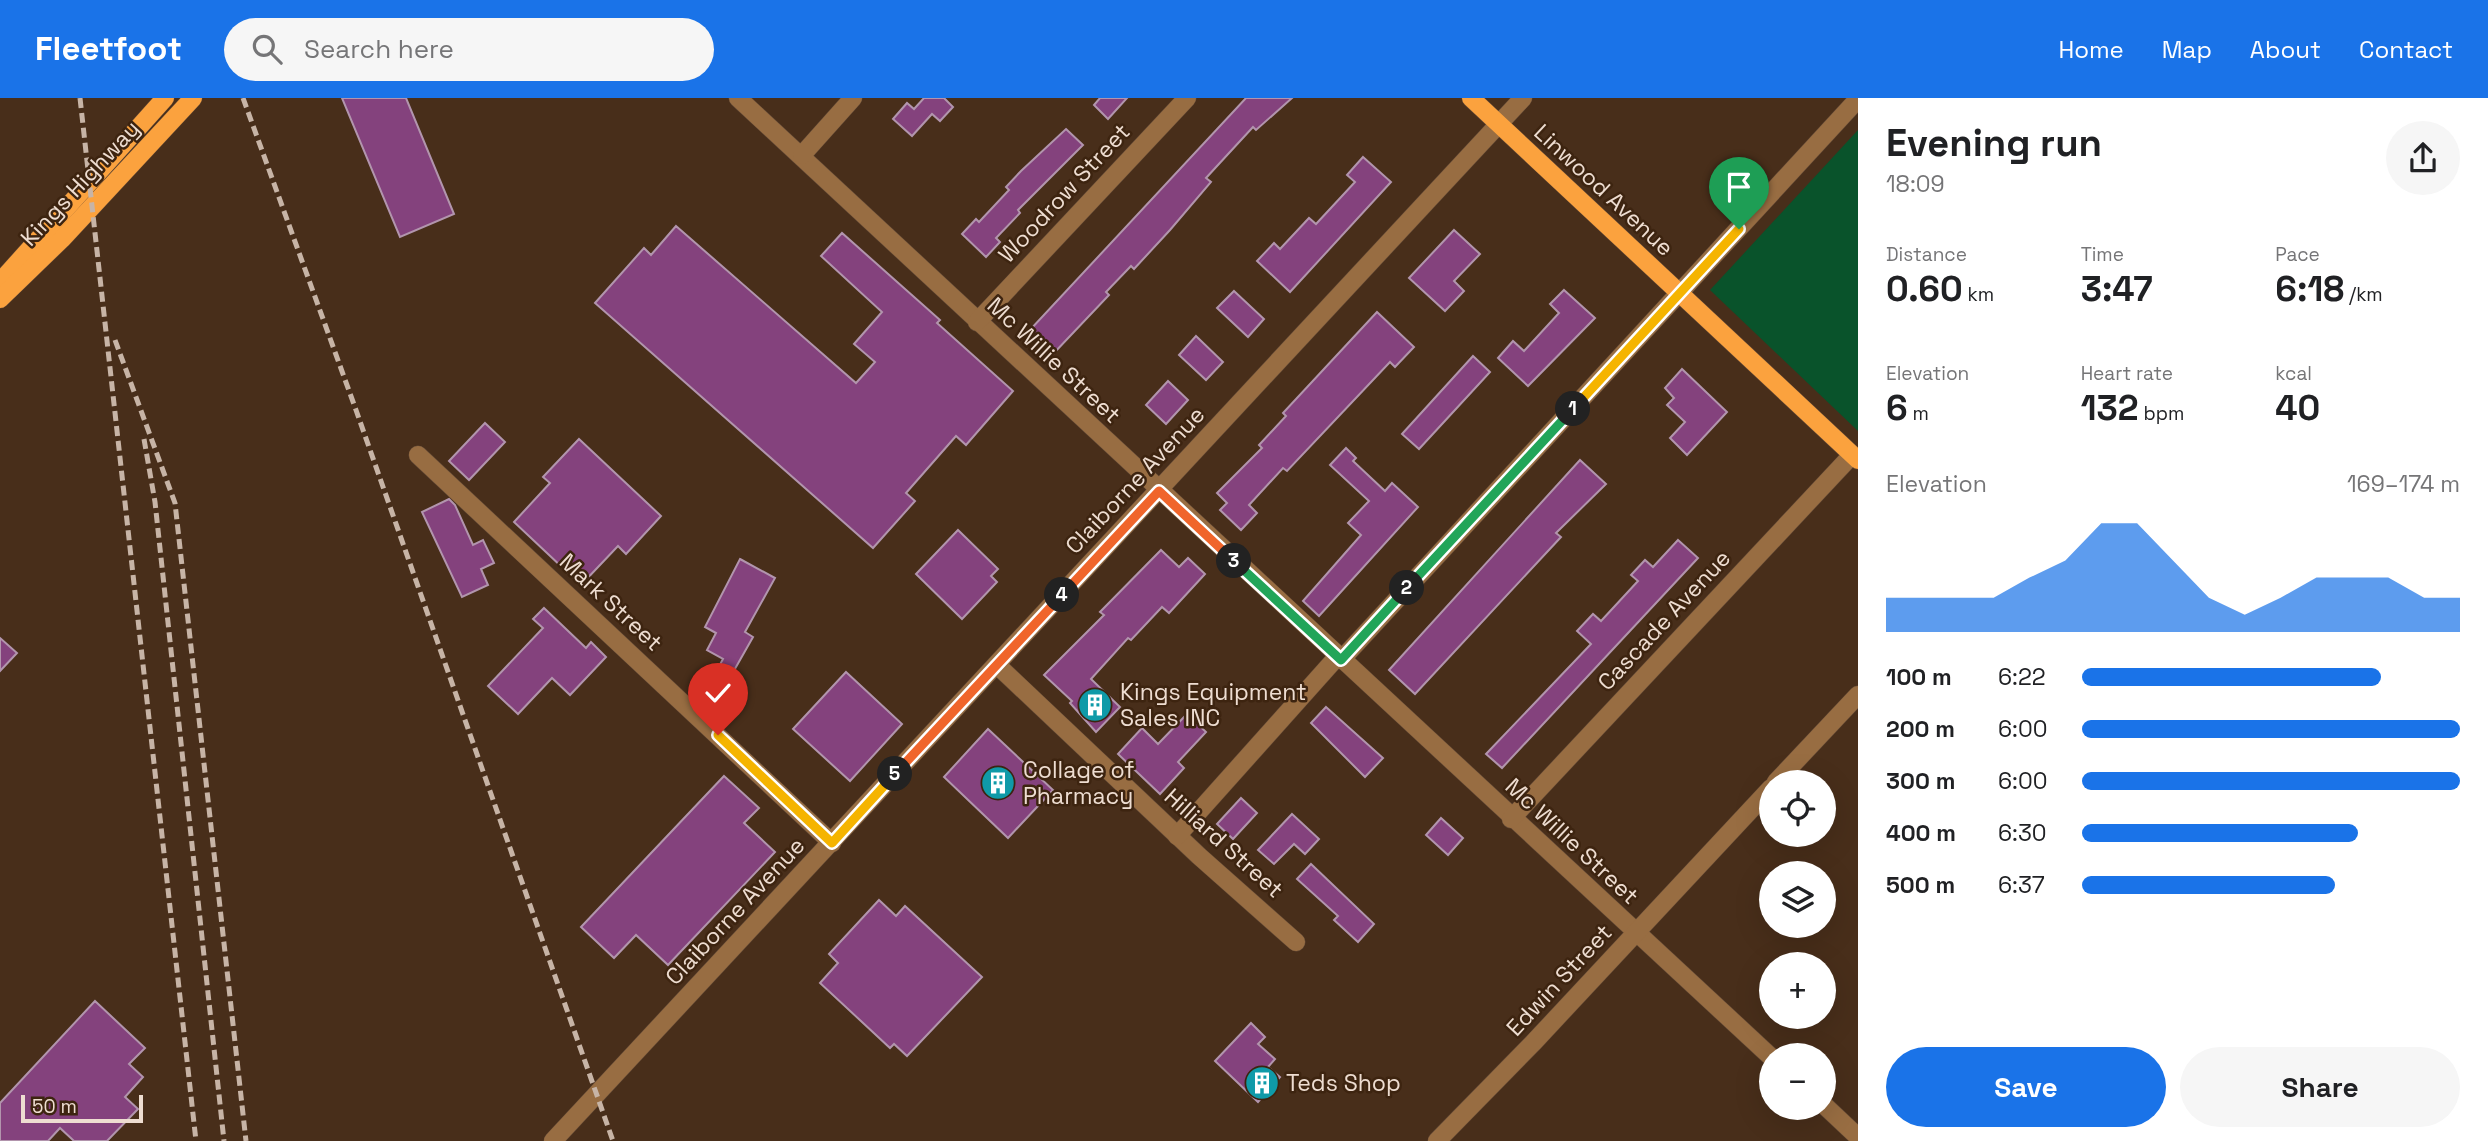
<!DOCTYPE html>
<html lang="en">
<head>
<meta charset="utf-8">
<style>
  :root { --surface:#fff; --page:#f6f6f6; --text:#202124; --muted:#757577; --accent:#1a73e8 }
  body { margin:0; font-family:"Space Grotesk",sans-serif; background:var(--page); color:var(--text); height:100vh; display:flex; flex-direction:column; font-size:26px; white-space:nowrap }
  * { box-sizing:border-box; margin:0 }
  p { font-size:23px; color:var(--muted) }
  .icon { flex:none; width:38px; height:38px; fill:none; stroke:currentColor; stroke-width:2; stroke-linecap:round; stroke-linejoin:round }
  .map { position:relative; flex:1; overflow:hidden }
  .side { display:flex; flex-direction:column; background:var(--surface); width:630px }
  .side>* { flex:none }
  .buttons { position:absolute; left:1759px; top:672px; display:grid; gap:14px }
  .buttons a { display:grid; place-items:center; width:77px; height:77px; border-radius:50%; background:var(--surface); box-shadow:0 7px 28px #0002; font-size:35px }
  .scale { position:absolute; left:21px; bottom:18px; width:122px; box-sizing:border-box; padding-left:7px; border:4px solid #eeddd1; border-top:0; font-size:19px; line-height:24px; white-space:nowrap; color:#eeddd1; -webkit-text-stroke:5px #3d2410; paint-order:stroke }
  .pin { position:absolute; display:grid; place-items:center; width:60px; height:60px; color:#fff; margin:-72px -30px; border-radius:50% 50% 50% 0; rotate:-45deg; box-shadow:0 0 7px #0007 }
  .pin .icon { rotate:45deg }
  .km { position:absolute; width:35px; height:35px; margin:-18px; border-radius:50%; background:#222; color:#fff; font-size:19px; line-height:35px; text-align:center }
  .round { display:grid; place-items:center; flex:none; width:74px; height:74px; border-radius:37px; background:var(--page) }
  .head { display:flex; align-items:center; justify-content:space-between; height:119px; padding:0 28px }
  h1 { font-size:38px; font-weight:600; line-height:52px }
  .metrics { display:grid; grid-template-columns:repeat(3,1fr); gap:10px; height:119px; padding:7px 28px }
  .metrics div { display:grid; align-content:center }
  .metrics b { font-size:35px; font-weight:600 }
  .metrics small { font-size:19px; font-weight:400 }
  .metrics p { font-size:19px }
  .chart { height:196px; padding:14px 28px }
  .chart p { display:flex; justify-content:space-between }
  .chart svg { width:100%; height:126px; margin-top:7px; fill:var(--accent); opacity:.7 }
  .primary-button { display:flex; gap:14px; margin-top:auto; padding:14px 28px }
  .primary-button a { flex:1; height:80px; border-radius:42px; background:var(--accent); color:#fff; font-size:28px; font-weight:600; line-height:80px; text-align:center }
  .primary-button a+a { background:var(--page); color:var(--text) }
  ul { padding:0 28px; list-style:none; font-size:23px }
  li { display:grid; grid-template-columns:112px 84px 1fr; align-items:center; height:52px }
  li i { height:18px; border-radius:9px; background:var(--accent) }
  header { display:flex; align-items:center; gap:42px; box-sizing:border-box; height:98px; padding:0 35px; background:var(--accent); color:#fff }
  header strong { font-size:33px }
  nav { display:flex; gap:38px; margin-inline-start:auto; font-size:24px }
  .search { width:490px; height:63px; background:var(--page); display:flex; align-items:center; gap:18px; box-sizing:border-box; padding:0 24px; border-radius:38px; color:var(--muted); font-size:26px }
  main { display:flex; flex:1; min-height:0 }
  .map>svg:first-child { display:block }
  .green { fill:#09532b }
  .building { fill:#84427d; stroke:#b295ad; stroke-width:2 }
  .lines { fill:none; stroke-linecap:round; stroke-linejoin:round }
  .minor-casing { stroke:#634a37; stroke-width:19 }
  .major-casing { stroke:#634a37; stroke-width:19 }
  .minor { stroke:#986d42; stroke-width:18 }
  .major { stroke:#fba23e; stroke-width:18 }
  .rail { stroke:#c7b4a6; stroke-width:5; stroke-dasharray:10 5; stroke-linecap:butt }
  .split-1-casing { stroke:#fff; stroke-width:14 }
  .split-2-casing { stroke:#fff; stroke-width:14 }
  .split-3-casing { stroke:#fff; stroke-width:14 }
  .split-4-casing { stroke:#fff; stroke-width:14 }
  .split-5-casing { stroke:#fff; stroke-width:14 }
  .split-6-casing { stroke:#fff; stroke-width:14 }
  .split-1 { stroke:#f5b400; stroke-width:9 }
  .split-2 { stroke:#22a559; stroke-width:9 }
  .split-3 { stroke:#22a559; stroke-width:9 }
  .split-4 { stroke:#f0652b; stroke-width:9 }
  .split-5 { stroke:#f0652b; stroke-width:9 }
  .split-6 { stroke:#f5b400; stroke-width:9 }
  .labels { text-anchor:middle; stroke-width:5; stroke-linejoin:round; paint-order:stroke }
  .street-label { font-size:23px; fill:#eeddd1; stroke:#3d2410 }
  .poi-label { font-size:23px; fill:#eeddd1; stroke:#3d2410; text-anchor:start }
</style>
</head>
<body>
<header>
<strong>Fleetfoot</strong>
<div class="search"><svg class="icon" aria-label="search" viewBox="0 0 24 24"><circle cx="10" cy="10" r="6"/><path d="M15 15l6 6"/></svg>Search here</div>
<nav><a>Home</a><a>Map</a><a>About</a><a>Contact</a></nav>
</header>
<main>
<div class="map">
<svg width="1858" height="1043" viewBox="0 0 1858 1043">
  <rect width="100%" height="100%" fill="#482e1a"/>
  <path class="green" d="M1858 32V333L1710 192Z"/>
  <g class="building">
    <path d="M342 0H406L454 116 400 139Z"/>
    <path d="M924 0H944L953 9 940 23 932 16 912 38 893 21 907 5 914 11Z"/>
    <path d="M1100 0H1127L1108 21 1094 7Z"/>
    <path d="M1246 0H1292L1256 32 1253 29 1206 80 1211 84 1170 132 1134 171 1131 168 1106 194 1109 197 1053 256 1029 233Z"/>
    <path d="M1066 31 1083 47 1018 112 1020 115 996 140 1000 144 986 159 962 136 976 121 979 124 1009 92 1006 89 1021 73Z"/>
    <path d="M1363 59 1391 84 1290 194 1257 163 1274 145 1280 151 1309 120 1316 126 1355 84 1347 77Z"/>
    <path d="M676 128 856 285 875 264 854 246 882 214 821 158 842 135 940 222 937 225 1013 293 966 347 956 338 906 395 915 403 873 450 595 205 644 150 651 157Z"/>
    <path d="M1454 132 1480 156 1454 183 1464 193 1445 213 1409 180Z"/>
    <path d="M1564 192 1595 220 1528 288 1498 260 1513 243 1524 253 1559 215 1550 206Z"/>
    <path d="M1234 193 1264 221 1248 239 1217 210Z"/>
    <path d="M1377 214 1414 249 1395 269 1390 264 1287 373 1283 370 1249 407 1257 415 1241 432 1220 412 1227 405 1217 395 1262 350 1259 347 1286 318 1283 315Z"/>
    <path d="M1196 238 1223 264 1206 282 1179 257Z"/>
    <path d="M1473 258 1490 274 1419 351 1402 336Z"/>
    <path d="M1682 271 1727 314 1687 357 1670 340 1685 324 1667 307 1674 300 1665 290Z"/>
    <path d="M1168 283 1188 302 1166 326 1146 307Z"/>
    <path d="M485 325 505 344 469 382 449 363Z"/>
    <path d="M579 341 661 418 626 456 618 448 581 487 514 424 550 385 543 379Z"/>
    <path d="M1346 350 1356 360 1353 363 1385 393 1392 385 1418 409 1319 518 1303 503 1361 437 1348 425 1369 403 1330 367Z"/>
    <path d="M1580 362 1606 386 1556 435 1561 439 1415 596 1389 572Z"/>
    <path d="M449 401 455 407 473 447 483 442 494 465 481 471 488 487 462 499 422 414Z"/>
    <path d="M958 432 998 471 991 478 997 484 962 521 916 476Z"/>
    <path d="M1678 442 1698 460 1502 670 1486 656 1591 546 1577 533 1593 516 1601 523 1638 483 1631 477 1645 462 1653 469Z"/>
    <path d="M1161 452 1179 469 1188 460 1205 476 1169 515 1162 509 1131 542 1128 540 1091 581 1120 609 1096 634 1070 605 1072 603 1044 577 1104 517 1100 514Z"/>
    <path d="M740 461 775 480 745 534 753 539 723 592 710 585 723 561 707 552 716 535 705 529Z"/>
    <path d="M544 510 586 550 591 544 606 559 570 597 552 580 518 616 488 588 543 530 533 521Z"/>
    <path d="M0 540 17 555 0 573Z"/>
    <path d="M846 574 902 626 850 683 793 631Z"/>
    <path d="M1326 609 1383 660 1365 679 1311 625Z"/>
    <path d="M1187 616 1206 634 1178 664 1184 670 1160 696 1118 656 1142 630 1158 646Z"/>
    <path d="M988 631 1053 692 1008 740 944 679Z"/>
    <path d="M724 678 759 710 744 725 775 754 668 867 636 837 614 860 581 829Z"/>
    <path d="M1241 700 1257 715 1233 741 1217 726Z"/>
    <path d="M1292 716 1319 741 1305 756 1294 746 1274 766 1258 752Z"/>
    <path d="M1441 720 1463 740 1448 757 1426 737Z"/>
    <path d="M1311 766 1374 826 1358 844 1334 822 1338 818 1297 781Z"/>
    <path d="M879 802 896 818 905 808 982 879 907 958 894 946 890 950 820 885 838 865 829 856Z"/>
    <path d="M95 903 145 950 129 966 143 979 125 999 138 1011 107 1043H74L60 1030 48 1043H0V1005Z"/>
    <path d="M1251 925 1265 939 1258 946 1275 961 1268 969 1280 979 1258 1004 1215 963Z"/>
  </g>
  <g class="lines">
    <g class="minor-casing">
      <g id="minor">
        <path d="M738 0 1771 959"/>
        <path d="M802 57 853 0"/>
        <path d="M977 224 1187 0"/>
        <path d="M418 357 832 745"/>
        <path d="M1341 562 1858 1"/>
        <path d="M997 567 1199 758 1296 844"/>
        <path d="M1776 684 1858 597"/>
        <path d="M1511 721 1852 357"/>
        <path d="M1177 738 1337 559"/>
        <path d="M1824 1007 1858 1039"/>
        <path d="M553 1043 1523 0"/>
        <path d="M1437 1043 1533 945 1771 690"/>
      </g>
    </g>
    <g class="major-casing">
      <g id="major">
        <path d="M1471 0 1858 362"/>
        <path d="M0 184 165 0"/>
        <path d="M0 201 62 141 193 0"/>
      </g>
    </g>
    <use href="#minor" class="minor"/>
    <use href="#major" class="major"/>
    <g class="rail">
      <path d="M80 0 196 1043"/>
      <path d="M243 0 356 312 613 1043"/>
      <path d="M115 242 175 405 246 1043"/>
      <path d="M144 341 155 404 224 1043"/>
    </g>
  </g>
  <g class="lines">
    <g class="split-1-casing">
      <path id="split-1" d="M1573 311 1739 131"/>
    </g>
    <g class="split-2-casing">
      <path id="split-2" d="M1407 490 1573 311"/>
    </g>
    <g class="split-3-casing">
      <path id="split-3" d="M1234 463 1341 562 1407 490"/>
    </g>
    <g class="split-4-casing">
      <path id="split-4" d="M1062 497 1159 393 1234 463"/>
    </g>
    <g class="split-5-casing">
      <path id="split-5" d="M895 676 1062 497"/>
    </g>
    <g class="split-6-casing">
      <path id="split-6" d="M718 637 832 745 895 676"/>
    </g>
    <use href="#split-1" class="split-1"/>
    <use href="#split-2" class="split-2"/>
    <use href="#split-3" class="split-3"/>
    <use href="#split-4" class="split-4"/>
    <use href="#split-5" class="split-5"/>
    <use href="#split-6" class="split-6"/>
  </g>
  <defs>
    <g id="building-disc" transform="scale(1.75)"><circle r="9.5" fill="#0f9aa8" stroke="#3d2410"/><path d="M-4-6H4V6H1V3H-1V6H-4ZM-2.5-4.3h1.7v1.8h-1.7ZM.8-4.3h1.7v1.8H.8ZM-2.5-1h1.7V.8h-1.7ZM.8-1h1.7V.8H.8Z" fill="#fff"/></g>
  </defs>
  <g fill-rule="evenodd">
    <use href="#building-disc" x="1095" y="607"/>
    <use href="#building-disc" x="998" y="685"/>
    <use href="#building-disc" x="1262" y="985"/>
  </g>
  <g class="labels">
    <g class="street-label">
      <text transform="translate(80 85) rotate(-47)" y="8">Kings Highway</text>
      <text transform="translate(1604 92) rotate(43)" y="8">Linwood Avenue</text>
      <text transform="translate(1064 95) rotate(-47)" y="8">Woodrow Street</text>
      <text transform="translate(1054 262) rotate(43)" y="8">Mc Willie Street</text>
      <text transform="translate(1135 382) rotate(-47)" y="8">Claiborne Avenue</text>
      <text transform="translate(611 504) rotate(43)" y="8">Mark Street</text>
      <text transform="translate(1664 522) rotate(-47)" y="8">Cascade Avenue</text>
      <text transform="translate(1572 743) rotate(43)" y="8">Mc Willie Street</text>
      <text transform="translate(1224 745) rotate(42)" y="8">Hilliard Street</text>
      <text transform="translate(735 813) rotate(-47)" y="8">Claiborne Avenue</text>
      <text transform="translate(1559 882) rotate(-47)" y="8">Edwin Street</text>
    </g>
    <g class="poi-label">
      <text x="1120" y="602">Kings Equipment<tspan x="1120" dy="26">Sales INC</tspan></text>
      <text x="1023" y="680">Collage of<tspan x="1023" dy="26">Pharmacy</tspan></text>
      <text x="1286" y="993">Teds Shop</text>
    </g>
  </g>
</svg>
<div class="buttons">
<a><svg class="icon" aria-label="locate" viewBox="0 0 24 24"><circle cx="12" cy="12" r="6"/><path d="M12 2v4M12 18v4M2 12h4M18 12h4"/></svg></a>
<a><svg class="icon" aria-label="layers" viewBox="0 0 24 24"><path d="M12 4l9 5-9 5-9-5zM3 14l9 5 9-5"/></svg></a>
<a>+</a>
<a>−</a>
</div>
<div class="scale">50 m</div>
<div class="pin" style="left:1739px;top:131px;background:#1e9e55"><svg class="icon" aria-label="arrive" viewBox="0 0 24 24"><path d="M6 21V4h12l-3 4 3 4H6"/></svg></div>
<div class="pin" style="left:718px;top:637px;background:#d93025"><svg class="icon" aria-label="check" viewBox="0 0 24 24"><path d="M5 12l5 5 9-10"/></svg></div>
<b class="km" style="left:1573px;top:311px">1</b>
<b class="km" style="left:1407px;top:490px">2</b>
<b class="km" style="left:1234px;top:463px">3</b>
<b class="km" style="left:1062px;top:497px">4</b>
<b class="km" style="left:895px;top:676px">5</b>
</div>
<section class="side">
<div class="head"><div><h1>Evening run</h1><p>18:09</p></div><a class="round"><svg class="icon" aria-label="share" viewBox="0 0 24 24"><path d="M12 15V3M7 8l5-5 5 5M5 13v7h14v-7"/></svg></a></div>
<div class="metrics">
<div><p>Distance</p><b>0.60<small> km</small></b></div>
<div><p>Time</p><b>3:47</b></div>
<div><p>Pace</p><b>6:18<small> /km</small></b></div>
</div>
<div class="metrics">
<div><p>Elevation</p><b>6<small> m</small></b></div>
<div><p>Heart rate</p><b>132<small> bpm</small></b></div>
<div><p>kcal</p><b>40</b></div>
</div>
<div class="chart"><p><span>Elevation</span>169–174 m</p>
<svg viewBox="0 0 160 44" preserveAspectRatio="none"><path d="M0 44V32L10 32L20 32L30 32L40 25L50 19L60 6L70 6L80 19L90 32L100 38L110 32L120 25L130 25L140 25L150 32L160 32V44z"/></svg>
</div>
<ul>
<li><b>100 m</b>6:22<i style="width:79%"></i></li>
<li><b>200 m</b>6:00<i style="width:100%"></i></li>
<li><b>300 m</b>6:00<i style="width:100%"></i></li>
<li><b>400 m</b>6:30<i style="width:73%"></i></li>
<li><b>500 m</b>6:37<i style="width:67%"></i></li>
</ul>
<div class="primary-button"><a>Save</a><a>Share</a></div>
</section>
</main>
</body>
</html>
